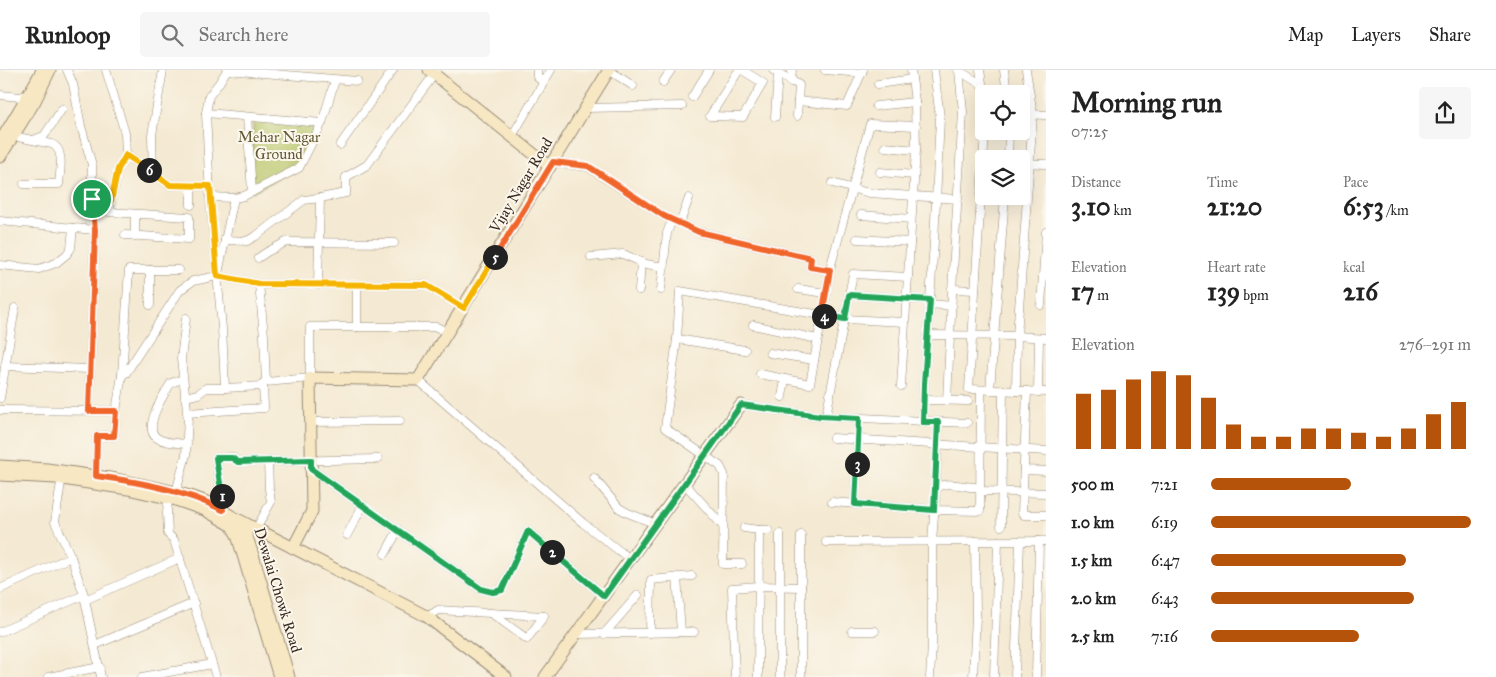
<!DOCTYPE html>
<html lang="en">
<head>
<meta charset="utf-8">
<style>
  :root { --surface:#fff; --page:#f6f6f6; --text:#222; --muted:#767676; --line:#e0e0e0; --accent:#b45309 }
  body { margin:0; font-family:"IM FELL Great Primer",serif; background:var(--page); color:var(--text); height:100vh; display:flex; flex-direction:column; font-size:19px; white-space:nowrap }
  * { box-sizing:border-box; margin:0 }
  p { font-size:16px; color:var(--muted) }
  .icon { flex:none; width:28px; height:28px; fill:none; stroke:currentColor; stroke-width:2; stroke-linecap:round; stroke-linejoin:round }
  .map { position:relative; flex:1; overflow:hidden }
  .panel { display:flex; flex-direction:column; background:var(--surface); width:450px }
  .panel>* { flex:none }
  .buttons { position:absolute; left:975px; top:15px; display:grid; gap:10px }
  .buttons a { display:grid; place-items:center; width:55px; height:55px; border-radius:5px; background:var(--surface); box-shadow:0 5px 20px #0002; font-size:25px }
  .pin { position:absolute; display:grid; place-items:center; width:42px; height:42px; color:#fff; margin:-21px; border:2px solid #fff; border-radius:50%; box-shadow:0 1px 5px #0007 }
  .km { position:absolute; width:25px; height:25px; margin:-12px; border-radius:50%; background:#222; color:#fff; font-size:14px; line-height:25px; text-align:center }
  .round { display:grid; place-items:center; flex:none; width:52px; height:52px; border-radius:5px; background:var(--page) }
  .head { display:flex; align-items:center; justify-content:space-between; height:85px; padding:0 25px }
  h1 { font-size:28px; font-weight:700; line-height:38px }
  .figures { display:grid; grid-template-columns:repeat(3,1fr); gap:8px; height:85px; padding:5px 25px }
  .figures div { display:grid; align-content:center }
  .figures b { font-size:25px; font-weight:700 }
  .figures small { font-size:14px; font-weight:400 }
  .figures p { font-size:14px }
  .chart { height:140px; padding:10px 25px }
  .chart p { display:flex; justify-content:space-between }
  .chart svg { width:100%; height:90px; margin-top:5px; stroke:var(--accent); stroke-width:6 }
  ul { padding:0 25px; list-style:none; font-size:16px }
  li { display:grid; grid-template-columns:80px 60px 1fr; align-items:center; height:38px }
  li i { height:12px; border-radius:6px; background:var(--accent) }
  header { display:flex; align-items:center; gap:30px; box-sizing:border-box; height:70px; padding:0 25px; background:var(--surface); border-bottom:1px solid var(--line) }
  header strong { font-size:24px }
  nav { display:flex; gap:28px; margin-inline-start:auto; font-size:18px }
  .search { width:350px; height:45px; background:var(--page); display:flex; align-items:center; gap:12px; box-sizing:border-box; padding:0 18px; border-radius:5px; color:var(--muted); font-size:19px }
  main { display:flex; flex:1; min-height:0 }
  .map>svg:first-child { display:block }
  .green { fill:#b7c568; stroke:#797843 }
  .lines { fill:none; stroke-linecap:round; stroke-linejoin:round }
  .street-casing { stroke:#988a78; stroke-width:9 }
  .secondary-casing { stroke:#988a78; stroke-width:13 }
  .street { stroke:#fff; stroke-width:8 }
  .secondary { stroke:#f7e8c3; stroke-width:11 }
  .split-1-casing { stroke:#fff; stroke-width:10 }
  .split-2-casing { stroke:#fff; stroke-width:10 }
  .split-3-casing { stroke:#fff; stroke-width:10 }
  .split-4-casing { stroke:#fff; stroke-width:10 }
  .split-5-casing { stroke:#fff; stroke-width:10 }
  .split-6-casing { stroke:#fff; stroke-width:10 }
  .split-7-casing { stroke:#fff; stroke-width:10 }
  .split-1 { stroke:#f0652b; stroke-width:6 }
  .split-2 { stroke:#22a559; stroke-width:6 }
  .split-3 { stroke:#22a559; stroke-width:6 }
  .split-4 { stroke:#22a559; stroke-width:6 }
  .split-5 { stroke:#f0652b; stroke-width:6 }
  .split-6 { stroke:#f5b400; stroke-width:6 }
  .split-7 { stroke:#f5b400; stroke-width:6 }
  .labels { text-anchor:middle; stroke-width:4; stroke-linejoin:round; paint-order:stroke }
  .park-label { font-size:15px; fill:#605834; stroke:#fbf7ec }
  .street-label { font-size:15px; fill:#3b2a1e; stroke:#fbf7ec }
</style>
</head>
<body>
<header>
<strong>Runloop</strong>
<div class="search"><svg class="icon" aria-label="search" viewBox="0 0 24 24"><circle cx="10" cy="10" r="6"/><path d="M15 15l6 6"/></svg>Search here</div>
<nav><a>Map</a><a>Layers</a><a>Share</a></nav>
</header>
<main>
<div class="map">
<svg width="1046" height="607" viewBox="0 0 1046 607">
  <rect width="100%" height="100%" fill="#fbf7ec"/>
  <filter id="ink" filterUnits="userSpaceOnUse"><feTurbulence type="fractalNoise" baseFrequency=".02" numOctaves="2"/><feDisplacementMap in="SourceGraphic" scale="10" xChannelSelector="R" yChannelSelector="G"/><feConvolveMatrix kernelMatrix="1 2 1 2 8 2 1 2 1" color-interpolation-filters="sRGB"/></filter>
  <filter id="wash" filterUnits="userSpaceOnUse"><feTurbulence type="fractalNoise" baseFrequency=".0096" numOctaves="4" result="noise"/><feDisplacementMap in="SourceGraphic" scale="20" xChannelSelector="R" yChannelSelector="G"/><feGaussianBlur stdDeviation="1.12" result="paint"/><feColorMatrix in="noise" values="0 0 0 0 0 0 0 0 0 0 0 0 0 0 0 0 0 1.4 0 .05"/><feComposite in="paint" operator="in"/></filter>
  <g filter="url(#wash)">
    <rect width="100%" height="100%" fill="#f4e9d2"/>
    <path class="green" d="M253 47 316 52 299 98 252 122Z"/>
  </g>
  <g filter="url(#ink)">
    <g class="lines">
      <g class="street-casing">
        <g id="street">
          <path d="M67 0 73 14 81 56 92 95V129L95 160 89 341"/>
          <path d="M106 0 125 63 126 85 118 99 109 142 189 147V169L125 165"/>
          <path d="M227 0 357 11"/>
          <path d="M537 0V7L543 12"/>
          <path d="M609 0 633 16"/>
          <path d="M739 0 710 46 743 47 763 13 742 0"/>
          <path d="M773 0 799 15 798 31 847 36 863 0"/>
          <path d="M825 0 862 3"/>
          <path d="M958 0 982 15"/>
          <path d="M980 0 984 26"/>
          <path d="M1004 0 1007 24"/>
          <path d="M663 12 671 0"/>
          <path d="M791 12 792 0"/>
          <path d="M878 14 912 9"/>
          <path d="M0 25 20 27 29 24"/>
          <path d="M692 27 709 0"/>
          <path d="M876 36 915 32"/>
          <path d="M586 38 682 36"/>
          <path d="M206 43 322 53"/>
          <path d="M1021 44 1046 45"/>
          <path d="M797 46 798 31"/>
          <path d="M247 47 252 122"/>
          <path d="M775 47 778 3"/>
          <path d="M985 61 969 319 1046 322"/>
          <path d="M13 66 52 74C65 80 60 101 59 114H24"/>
          <path d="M512 66 551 0"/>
          <path d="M33 70 44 66 62 39"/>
          <path d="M340 75 393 0"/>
          <path d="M885 77 916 80"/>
          <path d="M126 85 170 115 209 116"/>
          <path d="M1008 89 1009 61"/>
          <path d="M553 92 588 97 664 146 699 162 811 188 810 197 829 200"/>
          <path d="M1021 93 1046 94"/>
          <path d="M880 102 914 105"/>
          <path d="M153 103 152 65 163 0"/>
          <path d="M832 113 869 123 958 129"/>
          <path d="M191 116V135"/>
          <path d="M210 127 234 128 244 126 299 98 322 53 335 10"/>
          <path d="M92 129 111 131"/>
          <path d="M861 145 911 149"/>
          <path d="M0 151 95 160"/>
          <path d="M680 153 689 128"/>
          <path d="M135 166V144"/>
          <path d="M857 169 910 172"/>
          <path d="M225 170 247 171 256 166 304 130 320 128"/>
          <path d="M591 187 623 184 646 194 664 197"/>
          <path d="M258 188 267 182 286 172 394 173"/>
          <path d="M0 195 39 199 56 193 67 184 71 178 73 158"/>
          <path d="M219 199 234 128"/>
          <path d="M150 200V235"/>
          <path d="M318 215 320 128 346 123V107L367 95 436 2"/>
          <path d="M357 215V257"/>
          <path d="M798 219 826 223"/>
          <path d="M952 219 975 220"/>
          <path d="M639 220 641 192"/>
          <path d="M661 220 667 163 672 150"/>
          <path d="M849 225 930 230"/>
          <path d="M930 234 952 236"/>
          <path d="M1041 235 1046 162"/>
          <path d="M753 255 817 269"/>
          <path d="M927 265 1017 266 1046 268"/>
          <path d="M677 269 680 221 845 249 905 252"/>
          <path d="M770 283 814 290"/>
          <path d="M5 296 90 299"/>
          <path d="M760 304 810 314 831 195 870 54 916 56"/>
          <path d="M122 305 126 303 180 220 193 211 217 206 259 214 426 215 464 238"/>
          <path d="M183 309 171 313C164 324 140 361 159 369 167 373 178 373 187 374"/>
          <path d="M418 310 583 453 630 489"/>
          <path d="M266 312 310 308V257H437L448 263"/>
          <path d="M901 316 916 80 915 32 911 0"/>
          <path d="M225 318 263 316"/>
          <path d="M990 320 1005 126"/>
          <path d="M1016 321 1017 266 1033 45 1026 0"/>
          <path d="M1027 321 1022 443 1024 445H1046"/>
          <path d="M1038 322 1039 268"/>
          <path d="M185 327 198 324 206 318H225L222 258 210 127 206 43 209 26 219 13 227 0"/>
          <path d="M782 327 785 309"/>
          <path d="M0 328 15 238"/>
          <path d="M924 330 968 331"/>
          <path d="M947 331 953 202 963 42 959 0"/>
          <path d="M741 335 820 346 967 353"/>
          <path d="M0 340 116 341"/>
          <path d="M187 343 264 338 263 313 266 312 264 266 259 214"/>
          <path d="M826 346 853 204 908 207"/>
          <path d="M311 352 400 351"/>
          <path d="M923 352 924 314 934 172 940 48 934 0"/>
          <path d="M833 368 1046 381"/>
          <path d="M311 399 481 519 493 522 502 519 528 461 604 526"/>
          <path d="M1024 400 1046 401"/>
          <path d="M62 406 55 452 71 487 84 525 101 607"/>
          <path d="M96 406 97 366H114L116 341 122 305 129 200H179"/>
          <path d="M594 408 619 438 628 443 656 454"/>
          <path d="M685 414 722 455"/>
          <path d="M936 418C949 409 966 419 980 417"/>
          <path d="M980 421 1046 423"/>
          <path d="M176 422 186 385 188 348 181 289 186 248"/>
          <path d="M168 429 167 443 168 464 174 470 216 607"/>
          <path d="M832 432 934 440 980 441 981 320"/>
          <path d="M855 434 859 348"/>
          <path d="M223 440 216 388 232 387 238 392 378 389"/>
          <path d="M1001 456 1003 320"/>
          <path d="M744 458 759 460"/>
          <path d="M256 459 271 432 269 419 268 391"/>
          <path d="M780 464V607"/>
          <path d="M347 465 363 435"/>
          <path d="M826 472 1046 471"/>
          <path d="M385 484 398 460"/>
          <path d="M742 494H723L724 404 720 396 665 358 677 269 745 280"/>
          <path d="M677 507 681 562"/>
          <path d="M0 519 71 487"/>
          <path d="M85 530 180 488"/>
          <path d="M491 543 527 569 544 546"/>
          <path d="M427 547 438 540 544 546"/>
          <path d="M852 561H875"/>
          <path d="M0 562 84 525"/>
          <path d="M650 563 651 510 692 506"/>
          <path d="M575 564 694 562"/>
          <path d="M604 564 638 525"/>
          <path d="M95 575 194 533"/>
          <path d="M48 607 100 597"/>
          <path d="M142 607 212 594"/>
          <path d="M735 607 732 518 758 516 801 517"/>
          <path d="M758 607 759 460H768"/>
          <path d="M801 607V465"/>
          <path d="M930 607 932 575V472L936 418 938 352"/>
          <path d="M973 607 976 546 975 471"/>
          <path d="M994 607 998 471"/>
          <path d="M1015 607 1020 471"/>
          <path d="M1036 607 1039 471"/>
        </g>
      </g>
      <g class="secondary-casing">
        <g id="secondary">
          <path d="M429 0 550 97"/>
          <path d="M0 72 35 13 42 0"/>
          <path d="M0 87 35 31 50 0"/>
          <path d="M0 396 47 399 116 409 159 418 190 426 210 433 238 450 246 464 253 485 289 607"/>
          <path d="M0 405 56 408 128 419 176 430 205 440 231 455 237 465 279 607"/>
          <path d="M239 450 426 546 506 607"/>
          <path d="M293 478 312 441 310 308 418 310 609 0"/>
          <path d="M545 607 741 335"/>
        </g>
      </g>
      <use href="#street" class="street"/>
      <use href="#secondary" class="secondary"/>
    </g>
  </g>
  <g class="lines" filter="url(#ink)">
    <g class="split-1-casing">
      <path id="split-1" d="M92 129 95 160 89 341H116L114 366H97L96 406C139 412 184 420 223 440L222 426"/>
    </g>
    <g class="split-2-casing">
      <path id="split-2" d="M222 426 216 388H232L238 392 311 390V399L481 519 493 522 502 520 528 461 552 482"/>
    </g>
    <g class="split-3-casing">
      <path id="split-3" d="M552 482 604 526 741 335 820 346 859 348 857 394"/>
    </g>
    <g class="split-4-casing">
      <path id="split-4" d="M824 246 845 249 849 225 930 230 924 314 923 352H938L934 440 855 434 857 394"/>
    </g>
    <g class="split-5-casing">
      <path id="split-5" d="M495 187 553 92 588 96 664 146 699 162 811 188 810 197 830 200 822 245 824 246"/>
    </g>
    <g class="split-6-casing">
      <path id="split-6" d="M149 100 170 115 210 116 217 206 259 214 426 215 464 238 495 187"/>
    </g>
    <g class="split-7-casing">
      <path id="split-7" d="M92 129 111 131 118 99 126 85 149 100"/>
    </g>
    <use href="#split-1" class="split-1"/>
    <use href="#split-2" class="split-2"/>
    <use href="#split-3" class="split-3"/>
    <use href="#split-4" class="split-4"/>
    <use href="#split-5" class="split-5"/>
    <use href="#split-6" class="split-6"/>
    <use href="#split-7" class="split-7"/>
  </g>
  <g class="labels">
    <g class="park-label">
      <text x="279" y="72">Mehar Nagar<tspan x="279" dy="17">Ground</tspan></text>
    </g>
    <g class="street-label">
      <text transform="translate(521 115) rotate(-59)" y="5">Vijay Nagar Road</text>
      <text transform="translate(278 520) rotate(73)" y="5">Dewalai Chowk Road</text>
    </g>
  </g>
</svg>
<div class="buttons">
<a><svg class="icon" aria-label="locate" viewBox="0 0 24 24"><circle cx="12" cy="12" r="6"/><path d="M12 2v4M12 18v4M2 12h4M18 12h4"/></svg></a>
<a><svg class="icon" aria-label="layers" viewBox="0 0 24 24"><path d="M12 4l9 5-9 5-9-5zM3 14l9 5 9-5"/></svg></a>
</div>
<div class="pin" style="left:92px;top:129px;background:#1e9e55"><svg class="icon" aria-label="arrive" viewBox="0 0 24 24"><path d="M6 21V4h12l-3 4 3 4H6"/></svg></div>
<b class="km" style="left:222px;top:426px">1</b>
<b class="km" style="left:552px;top:482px">2</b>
<b class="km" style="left:857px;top:394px">3</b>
<b class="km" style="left:824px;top:246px">4</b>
<b class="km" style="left:495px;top:187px">5</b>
<b class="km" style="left:149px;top:100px">6</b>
</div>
<section class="panel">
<div class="head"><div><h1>Morning run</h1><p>07:25</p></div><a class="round"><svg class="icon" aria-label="share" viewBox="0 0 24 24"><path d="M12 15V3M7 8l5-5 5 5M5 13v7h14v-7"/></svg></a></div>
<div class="figures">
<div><p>Distance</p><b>3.10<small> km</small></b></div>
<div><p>Time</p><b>21:20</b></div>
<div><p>Pace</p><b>6:53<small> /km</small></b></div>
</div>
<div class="figures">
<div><p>Elevation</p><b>17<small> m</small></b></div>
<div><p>Heart rate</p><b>139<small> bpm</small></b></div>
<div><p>kcal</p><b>216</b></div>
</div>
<div class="chart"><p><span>Elevation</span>276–291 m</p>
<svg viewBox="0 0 160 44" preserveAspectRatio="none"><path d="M5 44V17M15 44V15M25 44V10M35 44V6M45 44V8M55 44V19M65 44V32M75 44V38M85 44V38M95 44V34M105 44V34M115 44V36M125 44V38M135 44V34M145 44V27M155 44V21"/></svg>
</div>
<ul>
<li><b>500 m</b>7:21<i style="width:54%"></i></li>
<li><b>1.0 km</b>6:19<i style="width:100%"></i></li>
<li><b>1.5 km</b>6:47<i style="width:75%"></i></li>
<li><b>2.0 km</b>6:43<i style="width:78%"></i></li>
<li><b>2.5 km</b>7:16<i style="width:57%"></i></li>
</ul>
</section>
</main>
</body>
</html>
